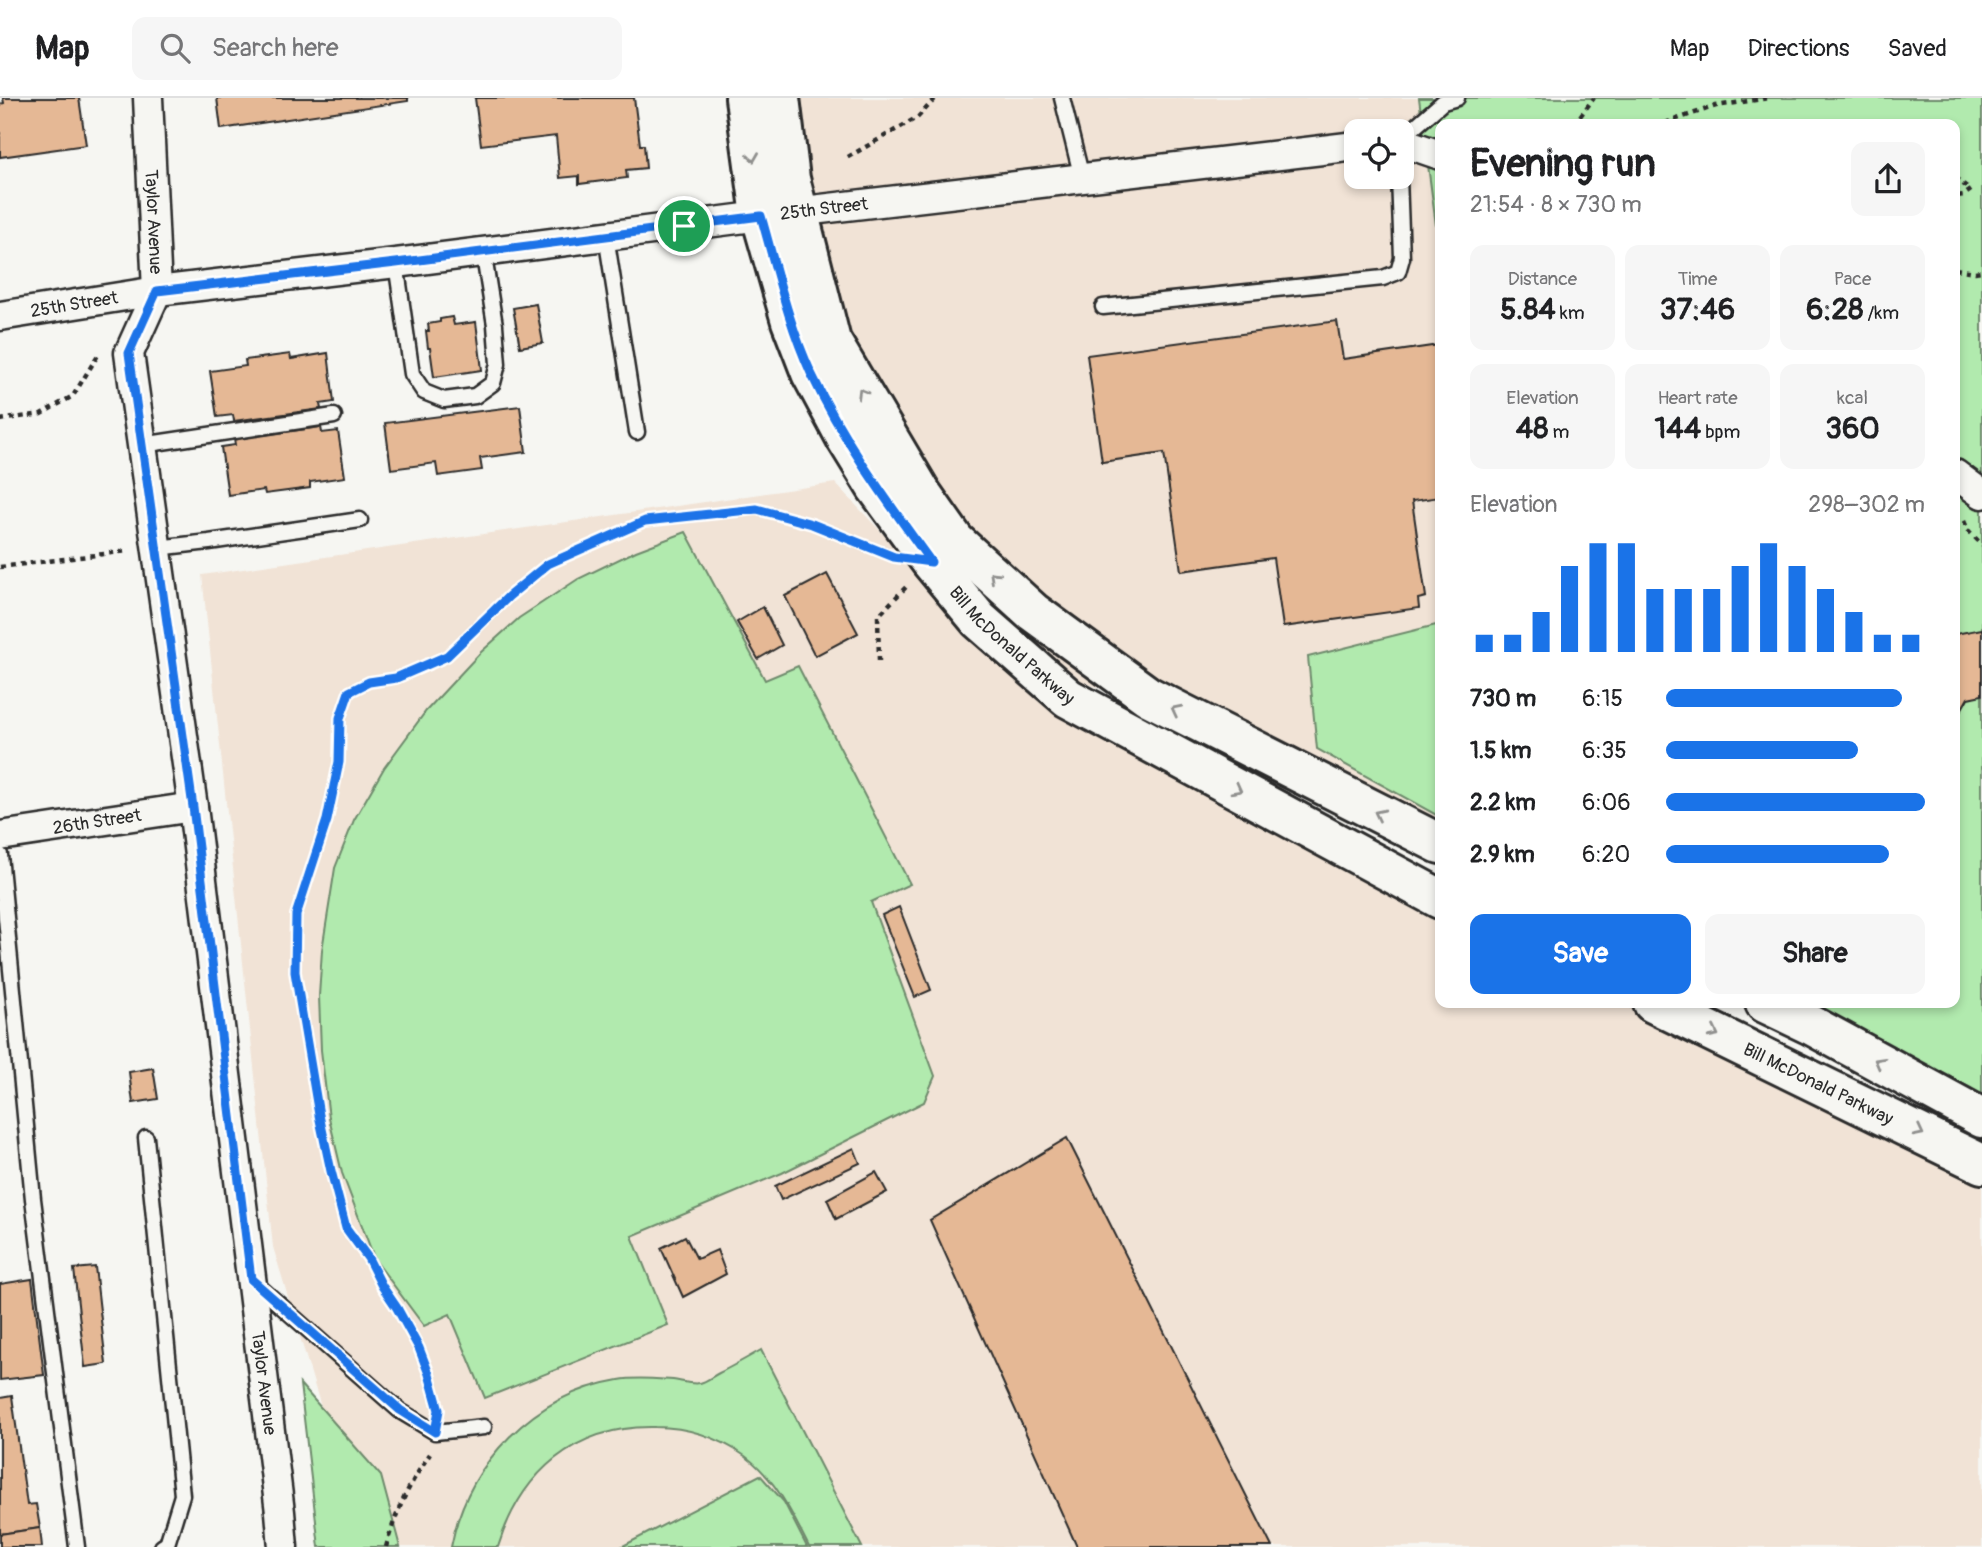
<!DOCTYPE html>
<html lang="en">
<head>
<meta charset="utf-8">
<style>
  :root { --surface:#fff; --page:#f6f6f6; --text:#202124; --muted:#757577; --line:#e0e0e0; --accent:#1a73e8 }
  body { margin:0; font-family:Pangolin,sans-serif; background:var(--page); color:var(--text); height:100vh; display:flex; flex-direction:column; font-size:26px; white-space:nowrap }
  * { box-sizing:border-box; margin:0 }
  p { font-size:23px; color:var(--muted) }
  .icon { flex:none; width:38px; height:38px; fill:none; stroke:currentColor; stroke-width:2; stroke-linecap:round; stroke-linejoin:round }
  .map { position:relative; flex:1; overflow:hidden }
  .drawer { position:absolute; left:1435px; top:21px; width:525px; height:889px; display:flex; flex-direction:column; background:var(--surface); border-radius:14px; box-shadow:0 4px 10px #0003 }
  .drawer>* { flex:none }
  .buttons { position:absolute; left:1344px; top:21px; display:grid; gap:14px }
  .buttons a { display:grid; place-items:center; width:70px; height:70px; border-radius:14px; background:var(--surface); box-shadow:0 4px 10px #0003; font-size:35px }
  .pin { position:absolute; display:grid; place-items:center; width:60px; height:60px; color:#fff; margin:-30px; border:4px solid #fff; border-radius:50%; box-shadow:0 2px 7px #0007 }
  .round { display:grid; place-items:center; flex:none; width:74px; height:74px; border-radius:14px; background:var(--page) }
  .summary { display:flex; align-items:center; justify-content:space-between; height:119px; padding:0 35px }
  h1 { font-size:38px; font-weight:700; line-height:52px }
  .stats { display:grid; grid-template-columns:repeat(3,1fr); gap:10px; height:119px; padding:7px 35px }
  .stats div { display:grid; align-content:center; border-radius:14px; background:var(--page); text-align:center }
  .stats b { font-size:30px; font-weight:700 }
  .stats small { font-size:19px; font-weight:400 }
  .stats p { font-size:19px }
  .chart { height:196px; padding:14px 35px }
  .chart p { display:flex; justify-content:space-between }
  .chart svg { width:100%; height:126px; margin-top:7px; stroke:var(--accent); stroke-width:6 }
  .button { display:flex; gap:14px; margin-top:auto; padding:14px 35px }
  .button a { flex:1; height:80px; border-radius:14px; background:var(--accent); color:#fff; font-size:28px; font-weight:700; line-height:80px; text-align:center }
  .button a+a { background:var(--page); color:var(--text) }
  ul { padding:0 35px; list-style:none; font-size:23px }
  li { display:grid; grid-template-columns:112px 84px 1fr; align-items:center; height:52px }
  li i { height:18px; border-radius:9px; background:var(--accent) }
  header { display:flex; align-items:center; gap:42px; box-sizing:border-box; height:98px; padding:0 35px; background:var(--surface); border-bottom:2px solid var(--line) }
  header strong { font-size:33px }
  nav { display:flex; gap:38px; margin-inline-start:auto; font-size:24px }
  .search { width:490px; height:63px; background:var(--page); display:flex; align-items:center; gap:18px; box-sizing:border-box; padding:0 24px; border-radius:14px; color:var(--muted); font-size:26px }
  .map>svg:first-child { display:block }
  .built { fill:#f1e3d6; fill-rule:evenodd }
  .green { fill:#b1eaae; stroke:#6e8a6c; stroke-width:2 }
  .building { fill:#e5b895; stroke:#2b2b2b; stroke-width:2 }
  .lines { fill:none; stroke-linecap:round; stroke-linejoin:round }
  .service-casing { stroke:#2b2b2b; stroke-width:19 }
  .minor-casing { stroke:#2b2b2b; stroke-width:33 }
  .secondary-casing { stroke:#2b2b2b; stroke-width:44 }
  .path { stroke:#2b2b2b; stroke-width:4.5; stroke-dasharray:5 5; stroke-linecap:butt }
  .service { stroke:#f6f6f2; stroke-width:14 }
  .minor { stroke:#f6f6f2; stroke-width:28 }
  .secondary { stroke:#f6f6f2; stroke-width:38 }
  .oneway { stroke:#90908e }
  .route-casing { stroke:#fff; stroke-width:14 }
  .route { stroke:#1a73e8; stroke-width:9 }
  .labels { text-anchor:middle; stroke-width:6; stroke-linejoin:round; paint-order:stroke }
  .street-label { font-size:18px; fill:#2b2b2b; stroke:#f6f6f2 }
</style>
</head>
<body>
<header>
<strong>Map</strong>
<div class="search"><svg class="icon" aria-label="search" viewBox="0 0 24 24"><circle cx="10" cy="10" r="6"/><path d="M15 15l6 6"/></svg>Search here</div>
<nav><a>Map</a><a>Directions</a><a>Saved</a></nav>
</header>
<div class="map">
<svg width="1982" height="1449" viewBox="0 0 1982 1449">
  <rect width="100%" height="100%" fill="#f6f6f2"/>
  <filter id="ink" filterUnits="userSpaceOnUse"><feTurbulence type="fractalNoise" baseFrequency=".0143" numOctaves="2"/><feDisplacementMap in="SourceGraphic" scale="14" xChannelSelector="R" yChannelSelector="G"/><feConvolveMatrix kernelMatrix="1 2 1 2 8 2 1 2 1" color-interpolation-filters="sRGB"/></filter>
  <g filter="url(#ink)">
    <g class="built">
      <path d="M761 0H1419L1440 157V724L1071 579 983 506 880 380ZM1356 33H1402V79H1356Z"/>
      <path d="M835 385 971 529 1440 810V905H1625L1982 1088V1449H363L273 1149 202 477Z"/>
    </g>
    <g class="green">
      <path d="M1419 0H1982V1015L1780 905H1955V26H1440V157Z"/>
      <path d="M686 434 765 582 798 568 910 786 871 804 935 978 924 1004 782 1075 632 1138 668 1227 485 1300 450 1216 424 1228 375 1162 342 1075 329 1020 321 952 319 898 322 852 335 770 354 722 384 670 426 613 480 555 519 520 578 481 636 453Z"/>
      <path d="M1440 526V719L1317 651 1308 559Z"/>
      <path d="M761 1252 862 1449H809C792 1415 776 1381 745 1358 718 1339 688 1329 655 1329 575 1327 521 1375 498 1449H451C467 1365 534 1296 619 1282 637 1279 655 1281 673 1282 681 1283 692 1287 700 1285 706 1284 713 1278 719 1275 733 1268 747 1260 761 1252Z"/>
      <path d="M300 1286 381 1378 400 1449H319Z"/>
      <path d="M760 1377 784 1404 807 1449H621Z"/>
    </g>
    <g class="building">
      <path d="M3 0H79L86 47 0 59V6L4 5Z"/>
      <path d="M217 0H408V3L221 31Z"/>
      <path d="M475 0H634L640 47H644L646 70 626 72 627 80 579 86V78L560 80 556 38 481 47Z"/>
      <path d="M536 206 543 245 520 249 513 210Z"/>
      <path d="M452 219 454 227 476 224 482 272 434 279 430 250H428L426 233H429L428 226 440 224V221Z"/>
      <path d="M1337 223 1343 261 1439 247 1440 399 1412 403 1426 499 1418 501 1419 510 1283 529 1273 460 1181 473 1164 355 1102 364 1087 257Z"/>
      <path d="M328 255 334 304 320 306 321 311 234 323 233 317 217 319 210 273 246 268 245 262 290 256 291 261Z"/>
      <path d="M520 308 526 354 480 360 482 372 438 378 436 365 391 371 385 325Z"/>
      <path d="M321 329 322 335 338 333 345 379 310 384V390L265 396 264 392 228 397 221 349 235 347 234 341Z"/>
      <path d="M827 476 858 535 815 558 785 498Z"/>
      <path d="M763 509 782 547 758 561 737 524Z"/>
      <path d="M1982 531V597L1968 600 1955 623V536Z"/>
      <path d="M899 809 931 892 915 899 882 817Z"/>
      <path d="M153 970 158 1001 133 1005 129 974Z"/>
      <path d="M1067 1040 1272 1449H1077L930 1122Z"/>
      <path d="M854 1050 860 1065 781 1102 775 1088Z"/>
      <path d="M876 1074 887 1094 836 1121 827 1101Z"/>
      <path d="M685 1138 697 1161 717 1152 726 1176 683 1199 661 1150Z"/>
      <path d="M95 1169 106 1266 85 1269 74 1171Z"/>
      <path d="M32 1181 44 1277 0 1282V1186Z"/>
      <path d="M12 1298 27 1407 36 1406 40 1430 0 1436V1300Z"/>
      <path d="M40 1430 42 1449H0V1436Z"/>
    </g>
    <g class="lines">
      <g class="service-casing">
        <g id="service">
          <path d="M1062 0 1082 80"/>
          <path d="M1402 40 1443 4 1457 0"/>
          <path d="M606 138 637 334"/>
          <path d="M396 165 412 276 424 294 444 302 475 298 493 285 498 266 495 227 483 152"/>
          <path d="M1103 209 1383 180 1398 174 1402 160 1399 79"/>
          <path d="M142 347 334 318"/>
          <path d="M157 450 209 444 360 422"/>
          <path d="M0 757 33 1101 77 1449"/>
          <path d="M146 1040 182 1397 167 1446 162 1449"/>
          <path d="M255 1185 400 1313 435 1334 484 1329"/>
        </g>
      </g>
      <g class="minor-casing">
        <g id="minor">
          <path id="s1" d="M148 0 157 193 129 255 193 709 280 1414 283 1449"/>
          <path d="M1402 44 1440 57"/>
          <path id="s2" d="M0 218 157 193 396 165 761 118 1356 48"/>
          <path d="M1955 376 1982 396"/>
          <path id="s3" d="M0 738 193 709"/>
        </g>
      </g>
      <g class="secondary-casing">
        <g id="secondary">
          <path id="s4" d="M745 0 761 118 791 223 811 275 847 342 876 389 931 464 979 522 1068 600 1440 801"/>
          <path d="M780 0 790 81 831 243 922 396 955 443 1033 514 1148 598 1440 746"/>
          <path id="s5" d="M1653 905 1982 1066"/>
          <path d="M1765 905 1811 927 1982 1020"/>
        </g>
      </g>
      <g class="path">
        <path d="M1574 26 1594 0"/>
        <path d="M1666 26 1668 24 1716 8 1768 0"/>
        <path d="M848 59 918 19 936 0"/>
        <path d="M1955 80 1971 92 1964 97 1955 98"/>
        <path d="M1955 171 1975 174 1982 173"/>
        <path d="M0 322 41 316 73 298 98 257"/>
        <path d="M1964 423 1968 432 1982 447"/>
        <path d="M0 469 128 453"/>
        <path d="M879 563 878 518 906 489"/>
        <path d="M437 1306 419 1250 396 1210 382 1188 367 1160 346 1130 331 1073 319 1017 295 874 296 817 327 722 339 664 340 620 349 594 369 584 396 580 447 558 508 498 548 466 645 423 757 411 812 426 876 451"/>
        <path d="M386 1449C396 1413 409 1386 430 1356"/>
      </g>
      <use href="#service" class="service"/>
      <use href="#minor" class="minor"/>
      <use href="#secondary" class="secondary"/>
    </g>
    <defs><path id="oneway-chevron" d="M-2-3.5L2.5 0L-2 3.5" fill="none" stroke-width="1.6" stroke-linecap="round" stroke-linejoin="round" transform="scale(1.75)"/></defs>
    <g class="oneway">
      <use href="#oneway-chevron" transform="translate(753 59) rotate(82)"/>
      <use href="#oneway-chevron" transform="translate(862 295) rotate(-121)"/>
      <use href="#oneway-chevron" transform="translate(994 478) rotate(-137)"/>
      <use href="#oneway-chevron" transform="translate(1176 612) rotate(-153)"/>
      <use href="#oneway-chevron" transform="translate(1237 691) rotate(28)"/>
      <use href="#oneway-chevron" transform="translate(1379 716) rotate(-154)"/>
      <use href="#oneway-chevron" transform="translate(1714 935) rotate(26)"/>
      <use href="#oneway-chevron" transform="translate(1879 964) rotate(-151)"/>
      <use href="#oneway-chevron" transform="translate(1919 1034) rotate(27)"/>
    </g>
  </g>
  <g class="lines" filter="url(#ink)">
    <g class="route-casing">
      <path id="route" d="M761 118C776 170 788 225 811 275 843 343 887 403 931 464L894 459 812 426 757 411 645 423 548 466 509 498 447 558 396 580 369 584 349 594 340 620 339 664 327 722 296 817 295 874 319 1017 331 1073 346 1130 368 1160 382 1188 397 1210 419 1250 429 1276 439 1312 435 1334 400 1312 251 1181 193 709 129 255 157 193 396 165Z"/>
    </g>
    <use href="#route" class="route"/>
  </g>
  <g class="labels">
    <g class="street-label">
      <text dy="6" stroke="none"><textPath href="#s2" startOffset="831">25th Street</textPath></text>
      <text dy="6" stroke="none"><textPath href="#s1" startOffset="124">Taylor Avenue</textPath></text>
      <text dy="6" stroke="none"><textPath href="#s2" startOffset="75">25th Street</textPath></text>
      <text dy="6" stroke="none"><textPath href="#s4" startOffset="625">Bill McDonald Parkway</textPath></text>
      <text dy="6" stroke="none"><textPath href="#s3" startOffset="98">26th Street</textPath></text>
      <text dy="6" stroke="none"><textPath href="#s5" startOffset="184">Bill McDonald Parkway</textPath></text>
      <text dy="6" stroke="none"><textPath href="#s1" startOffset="1300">Taylor Avenue</textPath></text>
    </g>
  </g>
</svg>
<div class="buttons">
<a><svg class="icon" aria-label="locate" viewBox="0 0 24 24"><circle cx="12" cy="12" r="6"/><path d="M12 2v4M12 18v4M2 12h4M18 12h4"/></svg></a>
</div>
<div class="pin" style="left:684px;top:128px;background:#1e9e55"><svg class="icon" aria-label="arrive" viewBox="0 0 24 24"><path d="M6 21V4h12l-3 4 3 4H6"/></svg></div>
<section class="drawer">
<div class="summary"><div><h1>Evening run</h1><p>21:54 · 8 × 730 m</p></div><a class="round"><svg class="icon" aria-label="share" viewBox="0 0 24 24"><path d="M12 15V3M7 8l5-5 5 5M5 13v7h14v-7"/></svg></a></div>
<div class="stats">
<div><p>Distance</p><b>5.84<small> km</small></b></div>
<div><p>Time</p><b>37:46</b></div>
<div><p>Pace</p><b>6:28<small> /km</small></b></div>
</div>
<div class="stats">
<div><p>Elevation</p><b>48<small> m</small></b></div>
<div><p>Heart rate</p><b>144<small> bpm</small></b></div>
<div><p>kcal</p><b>360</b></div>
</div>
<div class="chart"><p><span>Elevation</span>298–302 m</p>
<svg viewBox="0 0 160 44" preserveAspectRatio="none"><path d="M5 44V38M15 44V38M25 44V30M35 44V14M45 44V6M55 44V6M65 44V22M75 44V22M85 44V22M95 44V14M105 44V6M115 44V14M125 44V22M135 44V30M145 44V38M155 44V38"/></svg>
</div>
<ul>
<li><b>730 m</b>6:15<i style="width:91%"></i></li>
<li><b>1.5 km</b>6:35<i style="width:74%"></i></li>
<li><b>2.2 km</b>6:06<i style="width:100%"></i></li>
<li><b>2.9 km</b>6:20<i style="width:86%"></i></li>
</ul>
<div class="button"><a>Save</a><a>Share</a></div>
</section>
</div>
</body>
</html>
